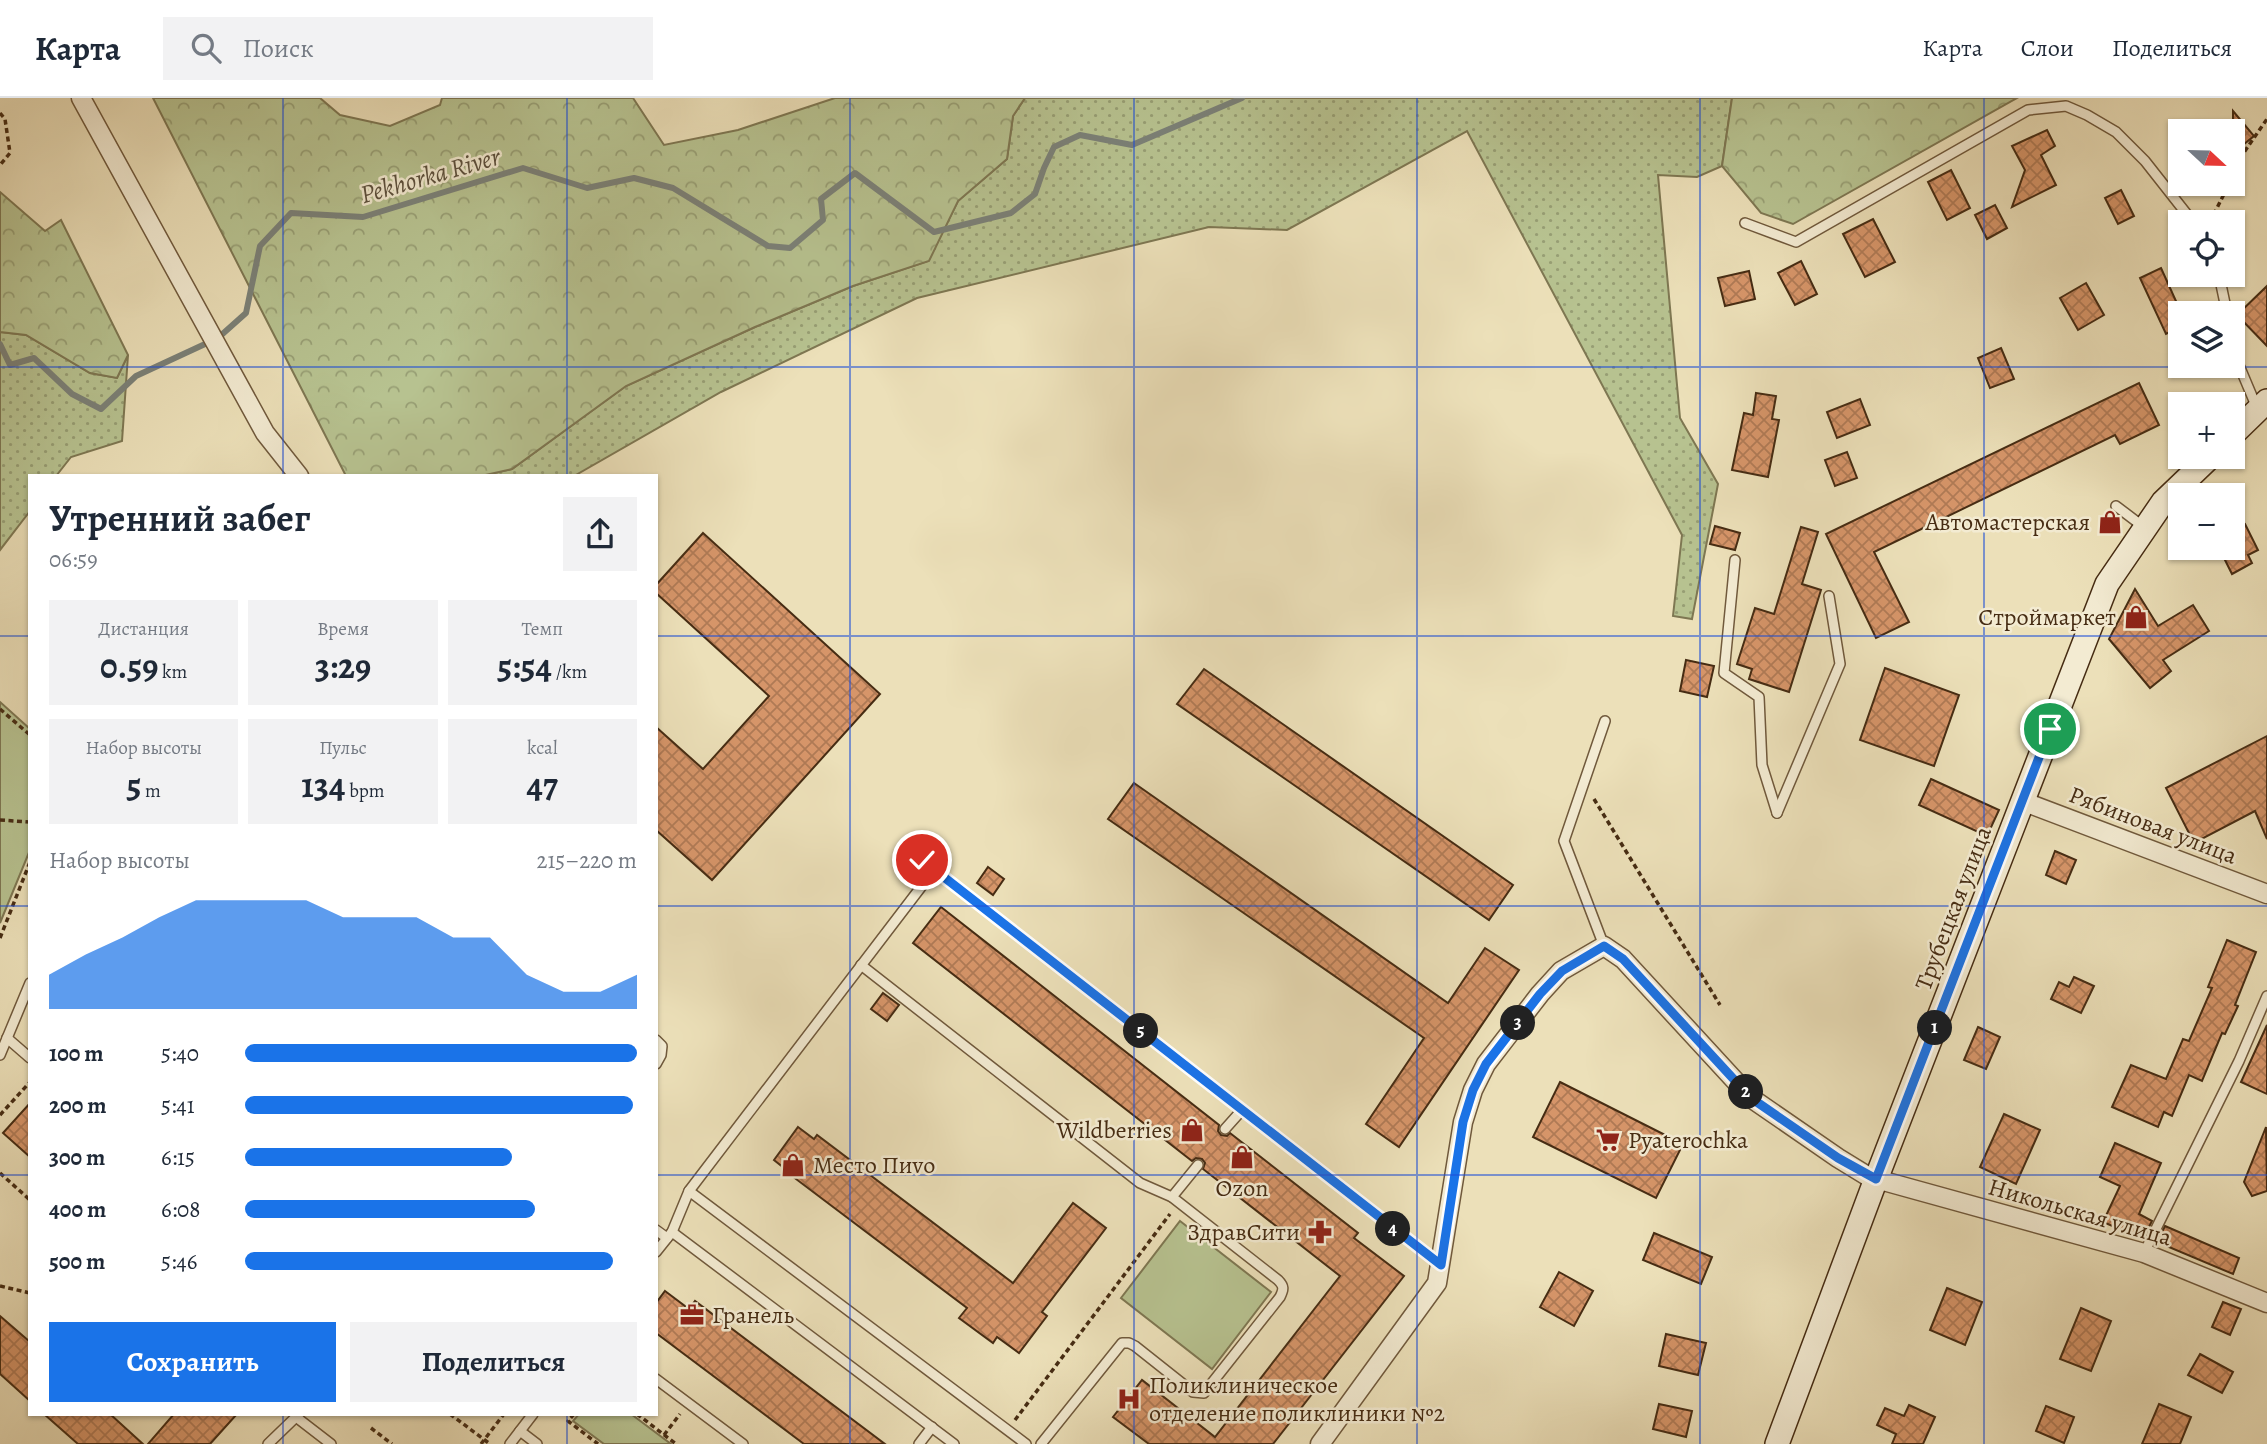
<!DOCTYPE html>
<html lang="ru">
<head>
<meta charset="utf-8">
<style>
  :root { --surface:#fff; --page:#f2f2f3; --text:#1f2937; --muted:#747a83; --line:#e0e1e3; --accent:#1a73e8 }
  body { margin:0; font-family:Alegreya,serif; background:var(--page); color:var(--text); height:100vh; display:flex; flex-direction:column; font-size:26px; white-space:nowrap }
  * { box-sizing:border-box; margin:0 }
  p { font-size:23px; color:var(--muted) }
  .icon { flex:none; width:38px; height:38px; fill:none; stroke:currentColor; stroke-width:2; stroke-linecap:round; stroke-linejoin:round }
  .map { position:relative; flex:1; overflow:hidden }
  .sheet { position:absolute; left:28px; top:376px; width:630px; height:942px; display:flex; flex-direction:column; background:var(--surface); border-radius:0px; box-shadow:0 2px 5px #0004 }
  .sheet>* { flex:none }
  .needle { width:46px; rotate:112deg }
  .controls { position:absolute; left:2168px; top:21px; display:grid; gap:14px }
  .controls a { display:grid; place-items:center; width:77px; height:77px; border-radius:0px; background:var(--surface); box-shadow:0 2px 5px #0004; font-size:35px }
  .pin { position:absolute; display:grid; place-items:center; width:60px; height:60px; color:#fff; margin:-30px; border:4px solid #fff; border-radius:50%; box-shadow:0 2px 7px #0007 }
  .km { position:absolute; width:35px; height:35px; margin:-18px; border-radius:50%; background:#222; color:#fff; font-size:19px; line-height:35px; text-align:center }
  .round { display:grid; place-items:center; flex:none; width:74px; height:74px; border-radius:0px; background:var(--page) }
  .headline { display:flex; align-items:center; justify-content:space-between; height:119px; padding:0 21px }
  h1 { font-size:38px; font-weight:700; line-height:52px }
  .figures { display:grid; grid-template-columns:repeat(3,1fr); gap:10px; height:119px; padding:7px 21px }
  .figures div { display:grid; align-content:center; border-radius:0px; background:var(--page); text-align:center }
  .figures b { font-size:35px; font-weight:700 }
  .figures small { font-size:19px; font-weight:400 }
  .figures p { font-size:19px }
  .chart { height:196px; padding:14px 21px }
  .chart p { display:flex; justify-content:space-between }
  .chart svg { width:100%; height:126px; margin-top:7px; fill:var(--accent); opacity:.7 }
  .button { display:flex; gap:14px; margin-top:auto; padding:14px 21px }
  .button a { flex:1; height:80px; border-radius:0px; background:var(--accent); color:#fff; font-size:28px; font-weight:700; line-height:80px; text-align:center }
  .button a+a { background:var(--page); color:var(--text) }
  ul { padding:0 21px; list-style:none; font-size:23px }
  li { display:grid; grid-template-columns:112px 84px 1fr; align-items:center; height:52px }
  li i { height:18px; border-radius:9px; background:var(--accent) }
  header { display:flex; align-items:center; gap:42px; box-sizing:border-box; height:98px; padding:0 35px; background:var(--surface); border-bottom:2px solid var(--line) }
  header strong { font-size:33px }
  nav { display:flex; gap:38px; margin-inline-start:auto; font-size:24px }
  .search { width:490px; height:63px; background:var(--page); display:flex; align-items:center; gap:18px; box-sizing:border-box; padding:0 24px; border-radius:0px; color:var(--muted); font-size:26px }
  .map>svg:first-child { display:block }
  .grass { fill:url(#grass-dots); stroke:#7e7752; stroke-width:2 }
  .forest { fill:url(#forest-crowns); stroke:#7e7752; stroke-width:2 }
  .park { fill:#b7c290; stroke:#7e7752; stroke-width:2 }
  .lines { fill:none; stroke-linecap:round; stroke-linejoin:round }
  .stream { stroke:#7b8178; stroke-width:6 }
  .building { fill:url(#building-cross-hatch); stroke:#462c13; stroke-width:2 }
  .lane-casing { stroke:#70593c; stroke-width:12 }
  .street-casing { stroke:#70593c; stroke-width:21 }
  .secondary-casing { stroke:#462c13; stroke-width:26 }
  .path { stroke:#462c13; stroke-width:3.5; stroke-dasharray:5 3.5; stroke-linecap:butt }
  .lane { stroke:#f3ebd2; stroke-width:9 }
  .street { stroke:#f3ebd2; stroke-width:18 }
  .secondary { stroke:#f3ebd2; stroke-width:23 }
  .route-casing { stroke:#fff; stroke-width:14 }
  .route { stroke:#1a73e8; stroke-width:9 }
  .grid { fill:none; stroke:#1d4ed8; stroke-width:2; stroke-opacity:0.55 }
  .labels { text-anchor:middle; stroke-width:5; stroke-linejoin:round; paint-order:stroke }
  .poi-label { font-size:24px; fill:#462c13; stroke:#f3ebd2; text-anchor:end }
  .street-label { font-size:24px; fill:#462c13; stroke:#f3ebd2 }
  .water-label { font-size:26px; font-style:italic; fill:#5c503d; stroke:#f3ebd2 }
</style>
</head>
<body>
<header>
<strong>Карта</strong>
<div class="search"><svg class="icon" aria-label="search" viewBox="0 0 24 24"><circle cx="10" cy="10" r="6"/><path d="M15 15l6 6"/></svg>Поиск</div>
<nav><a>Карта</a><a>Слои</a><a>Поделиться</a></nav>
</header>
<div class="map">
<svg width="2267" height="1346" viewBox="0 0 2267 1346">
  <defs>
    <pattern id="grass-dots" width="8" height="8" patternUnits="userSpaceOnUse" patternTransform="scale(1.75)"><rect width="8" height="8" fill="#b7c290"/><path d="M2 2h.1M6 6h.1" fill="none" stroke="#979e74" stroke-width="1.8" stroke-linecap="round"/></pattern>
    <pattern id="forest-crowns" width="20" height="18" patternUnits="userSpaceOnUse" patternTransform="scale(1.75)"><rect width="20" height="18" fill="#b7c290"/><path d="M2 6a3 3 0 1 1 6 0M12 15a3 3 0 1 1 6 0" fill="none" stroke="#979e74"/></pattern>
    <pattern id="building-cross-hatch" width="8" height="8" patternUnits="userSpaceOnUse" patternTransform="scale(1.75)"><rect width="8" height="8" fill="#d69569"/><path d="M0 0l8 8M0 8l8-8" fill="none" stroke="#af7a55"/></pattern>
  </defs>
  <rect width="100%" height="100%" fill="#ece0b9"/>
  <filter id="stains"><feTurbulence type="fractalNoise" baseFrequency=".00286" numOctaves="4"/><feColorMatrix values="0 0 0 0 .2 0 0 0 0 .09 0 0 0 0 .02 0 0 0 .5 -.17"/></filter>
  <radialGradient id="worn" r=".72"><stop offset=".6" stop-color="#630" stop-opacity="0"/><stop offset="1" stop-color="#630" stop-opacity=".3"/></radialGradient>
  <g class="grass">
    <path d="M1025 0H1732L1722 68 1697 79 1658 77 1680 320 1718 386 1692 521 1673 518 1682 437 1467 33 1287 132 1209 129 917 200 721 294 574 378H481L512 371 626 288 755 229 853 188 928 163 958 103 1007 61 1013 18Z"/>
    <path d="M0 234 26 237 90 275 117 280 128 257 122 343 71 359 56 378H30V413L0 452Z"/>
  </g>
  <g class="forest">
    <path d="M153 0H320L340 17 390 28 440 7 442 0H633L664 47 738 32 835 0H1025L1013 18 1007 61 958 103 929 163 853 188 755 229 626 288 512 371 481 378H346Z"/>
    <path d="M1732 0H2017L1793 126 1761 115 1722 68Z"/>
    <path d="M0 94 45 133 61 122 128 257 117 280 90 275 26 237 0 234Z"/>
  </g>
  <g class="park">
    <path d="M0 604 30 631V752L0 825Z"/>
    <path d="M1180 1123 1271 1194 1212 1271 1121 1200Z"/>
    <path d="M579 1316H631L671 1346H604L573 1323Z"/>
  </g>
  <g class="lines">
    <path class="stream" d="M0 246 10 267 34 260 72 296 101 311 136 278 218 240 246 215 260 148 291 115 363 119 523 70 587 90 634 80 673 90 768 148 790 150 823 122 821 101 855 75 934 134 1011 115 1035 96 1044 70 1054 49 1080 37 1132 47 1242 0"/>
  </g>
  <g class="building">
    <path d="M2233 13 2254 38 2233 55Z"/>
    <path d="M2047 32 2055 48 2041 57 2056 87 2012 109 2025 72 2012 48Z"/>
    <path d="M1951 72 1970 110 1947 122 1928 84Z"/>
    <path d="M2121 92 2134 118 2118 126 2105 100Z"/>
    <path d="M1995 107 2007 130 1987 141 1975 117Z"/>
    <path d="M1873 121 1895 164 1865 179 1843 136Z"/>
    <path d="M1801 163 1817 196 1795 207 1778 175Z"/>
    <path d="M2161 170 2180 212V229L2166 236 2140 180Z"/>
    <path d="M1749 173 1755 201 1725 208 1718 180Z"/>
    <path d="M2086 185 2104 217 2078 232 2060 200Z"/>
    <path d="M2267 188V248L2237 217Z"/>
    <path d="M2001 250 2014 281 1990 290 1978 260Z"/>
    <path d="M2139 285 2159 327 2120 346 2115 337 1874 454 1909 524 1876 540 1826 436Z"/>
    <path d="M1756 295 1776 298 1772 321 1779 322 1768 379 1732 372 1744 315 1753 317Z"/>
    <path d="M1860 301 1870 327 1837 340 1827 314Z"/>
    <path d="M1847 354 1857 380 1835 388 1825 362Z"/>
    <path d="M2245 426 2258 452 2248 457 2252 465 2232 476 2219 450H2233V432Z"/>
    <path d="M1715 428 1740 435 1735 452 1710 446Z"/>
    <path d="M1801 429 1818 434 1802 486 1821 492 1789 594 1749 581 1752 571 1737 566 1755 510 1774 516Z"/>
    <path d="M703 435 880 596 712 782 656 732V629L703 671 769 598 656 495V487Z"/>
    <path d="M2135 491 2158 528 2193 507 2209 533 2163 562 2171 573 2150 590 2109 541Z"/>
    <path d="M1686 562 1714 568 1707 599 1680 593Z"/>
    <path d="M1885 570 1959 597 1934 668 1860 642Z"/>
    <path d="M1204 571 1513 787 1489 822 1177 606Z"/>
    <path d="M2267 638V741L2255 713 2194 745 2166 690Z"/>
    <path d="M1931 681 1999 712 1987 738 1919 707Z"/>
    <path d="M1134 685 1448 905 1485 850 1519 872 1399 1049 1366 1026 1424 940 1108 721Z"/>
    <path d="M2055 753 2076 762 2066 786 2046 777Z"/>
    <path d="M988 769 1004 781 993 797 977 785Z"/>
    <path d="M941 809 1219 1027 1218 1033 1221 1037 1227 1038 1230 1035 1358 1135 1354 1140 1404 1178 1273 1346H1149L1113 1319 1142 1282 1215 1339 1340 1178 1203 1071 1205 1065 1202 1061 1196 1060 1192 1063 913 845Z"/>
    <path d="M2227 842 2256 854 2235 907 2238 908 2225 936 2222 935 2202 983 2189 977 2172 1018 2164 1014 2158 1029 2112 1009 2131 967 2166 981 2183 941 2189 943 2212 890 2208 889Z"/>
    <path d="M2074 879 2094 888 2081 915 2051 901 2059 884 2069 889Z"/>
    <path d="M883 895 899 907 887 923 871 911Z"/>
    <path d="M2267 927V996L2241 984Z"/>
    <path d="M1978 929 2000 939 1986 971 1964 962Z"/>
    <path d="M1560 984 1683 1046 1656 1100 1533 1039Z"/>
    <path d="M30 1005V1059L3 1035Z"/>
    <path d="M2004 1016 2040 1032 2016 1086 1980 1069Z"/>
    <path d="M798 1029 814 1041 817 1037 1013 1185 1073 1105 1106 1130 1042 1214 1047 1218 1019 1255 997 1239 993 1245 959 1220 967 1210 788 1075 789 1074 774 1062Z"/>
    <path d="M2266 1029 2267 1093 2252 1098 2244 1084Z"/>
    <path d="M2115 1045 2161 1065 2139 1116 2152 1123 2144 1139H2138L2103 1124 2120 1088 2100 1079Z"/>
    <path d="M2165 1128 2239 1160 2233 1176 2157 1144Z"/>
    <path d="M1654 1135 1712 1159 1701 1186 1643 1162Z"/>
    <path d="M1559 1174 1593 1193 1574 1228 1540 1209Z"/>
    <path d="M1947 1190 1982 1204 1965 1247 1930 1232Z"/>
    <path d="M665 1193 689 1211 695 1203 885 1346H804L656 1235V1205Z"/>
    <path d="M2223 1204 2241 1211 2230 1237 2212 1229Z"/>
    <path d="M2081 1210 2111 1223 2091 1273 2060 1261Z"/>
    <path d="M0 1218 30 1244V1303L0 1276Z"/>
    <path d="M1666 1236 1706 1245 1698 1277 1659 1268Z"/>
    <path d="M2200 1256 2233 1274 2222 1295 2188 1277Z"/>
    <path d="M1659 1306 1692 1313 1686 1339 1653 1331Z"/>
    <path d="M2159 1306 2191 1319 2180 1346H2142Z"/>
    <path d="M1909 1307 1935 1319 1923 1346H1892L1896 1336 1877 1327 1885 1310 1904 1318Z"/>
    <path d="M2046 1308 2074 1319 2064 1345 2036 1333Z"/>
    <path d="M44 1316H110L143 1346H78Z"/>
    <path d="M174 1316H237L210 1346H148Z"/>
  </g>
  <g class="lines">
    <g class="lane-casing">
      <g id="lane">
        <path d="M1745 125 1796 144 2028 12 2066 8 2087 17 2116 34 2145 63 2193 124"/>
        <path d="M2219 177 2227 215"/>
        <path d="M2233 253 2257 310"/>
        <path d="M2116 408 2145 430"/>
        <path d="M1735 462 1724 575 1759 599 1762 667 1777 715"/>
        <path d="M1777 715 1840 566 1829 498"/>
        <path d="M922 762 1242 1012"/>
        <path d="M1604 848 1564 743 1605 623"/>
        <path d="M861 867 1140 1085 1172 1099"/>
        <path d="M7 940 30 960"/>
        <path d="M656 942 662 948 661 957 656 966"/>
        <path d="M0 957 30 885"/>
        <path d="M1225 1031 1242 1012 1441 1167"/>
        <path d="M689 1093 1026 1346"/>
        <path d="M656 1132 667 1140"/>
        <path d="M672 1134 689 1093 934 772"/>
        <path d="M656 1154 672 1134 954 1346"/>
        <path d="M2144 1155 2239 963 2267 898"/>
        <path d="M656 1281 743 1346"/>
        <path d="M296 1319 331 1346"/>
        <path d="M520 1333 537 1346"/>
        <path d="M268 1346 299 1316"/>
        <path d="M510 1346 533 1316"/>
        <path d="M919 1346 932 1329"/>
        <path d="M1041 1346 1122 1245H1129L1135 1248 1193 1294 1204 1295 1280 1199C1284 1191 1284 1188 1278 1182L1172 1099 1198 1067"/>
      </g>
    </g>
    <g class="street-casing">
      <g id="street">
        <path d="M81 0 265 335 299 378"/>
        <path d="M2022 703 2267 796"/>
        <path d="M1320 1346 1437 1185 1463 1024 1473 992 1486 966 1540 896 1561 873 1604 848 1623 861 1751 1000 1838 1060 1869 1079 2144 1155 2267 1205"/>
      </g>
    </g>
    <g class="secondary-casing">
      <g id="secondary">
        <path d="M2233 336 2267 303"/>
        <path d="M1777 1346 1873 1089 2107 486 2163 404 2210 359"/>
      </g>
    </g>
    <g class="path">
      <path d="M0 15 5 21 10 55 0 67"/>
      <path d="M2233 76 2238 63 2267 21"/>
      <path d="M2210 124 2229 86"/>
      <path d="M0 611 30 637"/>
      <path d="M1594 701 1720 907"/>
      <path d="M0 722 30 724"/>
      <path d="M0 840 30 764"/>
      <path d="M0 1017 30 984"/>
      <path d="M0 1075 30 1102"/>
      <path d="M0 1188 30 1195"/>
      <path d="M450 1316 490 1346"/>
      <path d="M574 1316 568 1323 598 1346"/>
      <path d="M637 1316 676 1346"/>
      <path d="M1015 1322 1170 1116"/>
      <path d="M371 1330 392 1346"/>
      <path d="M664 1337 680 1316"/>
      <path d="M481 1346 504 1316"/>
    </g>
    <use href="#lane" class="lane"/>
    <use href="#street" class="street"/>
    <use href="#secondary" class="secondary"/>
  </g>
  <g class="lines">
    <g class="route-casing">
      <path id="route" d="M922 762 1441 1167 1463 1024 1473 992 1486 966 1540 896 1562 873 1604 848 1623 861 1751 1000 1838 1060 1876 1081 2050 631"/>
    </g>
    <use href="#route" class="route"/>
  </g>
  <path class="grid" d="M283 0V378M567 0V378M850 0V1346M1134 0V1346M1417 0V1346M1700 0V1346M1984 0V1346M0 269H2267M0 538H30M656 538H2267M0 808H30M656 808H2267M0 1077H30M656 1077H2267M283 1316V1346M567 1316V1346"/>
  <defs>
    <g id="shop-bare" transform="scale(1.89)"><path d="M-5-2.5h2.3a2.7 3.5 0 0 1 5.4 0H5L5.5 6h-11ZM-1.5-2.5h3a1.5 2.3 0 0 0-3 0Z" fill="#8f2418" stroke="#f3ebd2" stroke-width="2.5" paint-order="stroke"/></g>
    <g id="supermarket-bare" transform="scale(1.89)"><path d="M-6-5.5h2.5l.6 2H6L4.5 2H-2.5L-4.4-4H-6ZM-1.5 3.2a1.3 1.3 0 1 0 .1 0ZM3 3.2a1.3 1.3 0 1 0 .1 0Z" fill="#8f2418" stroke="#f3ebd2" stroke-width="2.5" paint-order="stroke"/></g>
    <g id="pharmacy-bare" transform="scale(1.89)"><path d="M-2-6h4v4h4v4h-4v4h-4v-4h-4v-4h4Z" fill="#8f2418" stroke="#f3ebd2" stroke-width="2.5" paint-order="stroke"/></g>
    <g id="office-bare" transform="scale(1.89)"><path d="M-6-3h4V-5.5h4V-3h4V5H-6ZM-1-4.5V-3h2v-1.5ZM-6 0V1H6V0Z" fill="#8f2418" stroke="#f3ebd2" stroke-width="2.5" paint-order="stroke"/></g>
    <g id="hospital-bare" transform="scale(1.89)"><path d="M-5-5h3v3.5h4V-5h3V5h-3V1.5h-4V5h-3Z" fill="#8f2418" stroke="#f3ebd2" stroke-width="2.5" paint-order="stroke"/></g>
  </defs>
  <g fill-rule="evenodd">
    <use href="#shop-bare" x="2110" y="424"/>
    <use href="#shop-bare" x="2136" y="519"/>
    <use href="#shop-bare" x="1192" y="1032"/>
    <use href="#supermarket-bare" x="1608" y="1042"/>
    <use href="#shop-bare" x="1242" y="1059"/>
    <use href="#shop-bare" x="793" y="1067"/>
    <use href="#pharmacy-bare" x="1320" y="1134"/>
    <use href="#office-bare" x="692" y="1217"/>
    <use href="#hospital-bare" x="1129" y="1301"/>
  </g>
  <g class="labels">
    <g class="poi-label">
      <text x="2090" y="432">Автомастерская</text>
      <text x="2116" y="527">Строймаркет</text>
      <text x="1172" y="1040">Wildberries</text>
      <text x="1628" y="1050" text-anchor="start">Pyaterochka</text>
      <text x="813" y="1075" text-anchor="start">Место Пиvо</text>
      <text x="1242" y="1098" text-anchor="middle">Ozon</text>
      <text x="1300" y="1142">ЗдравСити</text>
      <text x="712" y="1225" text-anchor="start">Гранель</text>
      <text x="1149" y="1295" text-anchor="start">Поликлиническое<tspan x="1149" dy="28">отделение поликлиники №2</tspan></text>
    </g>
    <g class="street-label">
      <text transform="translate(2153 727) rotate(21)" y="8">Рябиновая улица</text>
      <text transform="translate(1953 810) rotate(-69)" y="8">Трубецкая улица</text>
      <text transform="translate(2080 1114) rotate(16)" y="8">Никольская улица</text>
    </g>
    <g class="water-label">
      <text transform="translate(430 77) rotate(-16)" y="9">Pekhorka River</text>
    </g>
  </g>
  <rect width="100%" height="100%" filter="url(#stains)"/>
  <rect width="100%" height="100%" fill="url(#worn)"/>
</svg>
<div class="controls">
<a><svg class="needle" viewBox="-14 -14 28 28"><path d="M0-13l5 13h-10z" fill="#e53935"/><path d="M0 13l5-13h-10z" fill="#747a83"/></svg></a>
<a><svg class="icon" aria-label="locate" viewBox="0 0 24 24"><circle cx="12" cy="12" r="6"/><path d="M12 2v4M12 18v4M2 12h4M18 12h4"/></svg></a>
<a><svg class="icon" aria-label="layers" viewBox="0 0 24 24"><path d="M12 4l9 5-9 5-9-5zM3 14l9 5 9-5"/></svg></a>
<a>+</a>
<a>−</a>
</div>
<div class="pin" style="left:2050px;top:631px;background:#1e9e55"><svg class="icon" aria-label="arrive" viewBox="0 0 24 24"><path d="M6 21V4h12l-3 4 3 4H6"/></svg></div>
<div class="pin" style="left:922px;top:762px;background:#d93025"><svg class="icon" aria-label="check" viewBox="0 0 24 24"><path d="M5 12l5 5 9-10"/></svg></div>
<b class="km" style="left:1935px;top:930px">1</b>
<b class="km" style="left:1746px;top:994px">2</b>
<b class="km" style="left:1518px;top:925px">3</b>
<b class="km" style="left:1393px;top:1131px">4</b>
<b class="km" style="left:1141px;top:933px">5</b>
<section class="sheet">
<div class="headline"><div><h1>Утренний забег</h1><p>06:59</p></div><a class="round"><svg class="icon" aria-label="share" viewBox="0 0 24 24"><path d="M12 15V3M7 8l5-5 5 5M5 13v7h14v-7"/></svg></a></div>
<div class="figures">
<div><p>Дистанция</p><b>0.59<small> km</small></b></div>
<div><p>Время</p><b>3:29</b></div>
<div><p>Темп</p><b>5:54<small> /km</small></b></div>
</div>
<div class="figures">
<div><p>Набор высоты</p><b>5<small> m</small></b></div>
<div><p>Пульс</p><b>134<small> bpm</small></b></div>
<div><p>kcal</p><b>47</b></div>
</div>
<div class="chart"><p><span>Набор высоты</span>215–220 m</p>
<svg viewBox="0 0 160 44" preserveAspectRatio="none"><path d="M0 44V32L10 25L20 19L30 12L40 6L50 6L60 6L70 6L80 12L90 12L100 12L110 19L120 19L130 32L140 38L150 38L160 32V44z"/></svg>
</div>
<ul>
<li><b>100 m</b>5:40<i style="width:100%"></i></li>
<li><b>200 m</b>5:41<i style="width:99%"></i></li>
<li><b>300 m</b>6:15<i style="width:68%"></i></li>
<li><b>400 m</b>6:08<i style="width:74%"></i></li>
<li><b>500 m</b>5:46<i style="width:94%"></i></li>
</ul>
<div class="button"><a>Сохранить</a><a>Поделиться</a></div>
</section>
</div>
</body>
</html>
